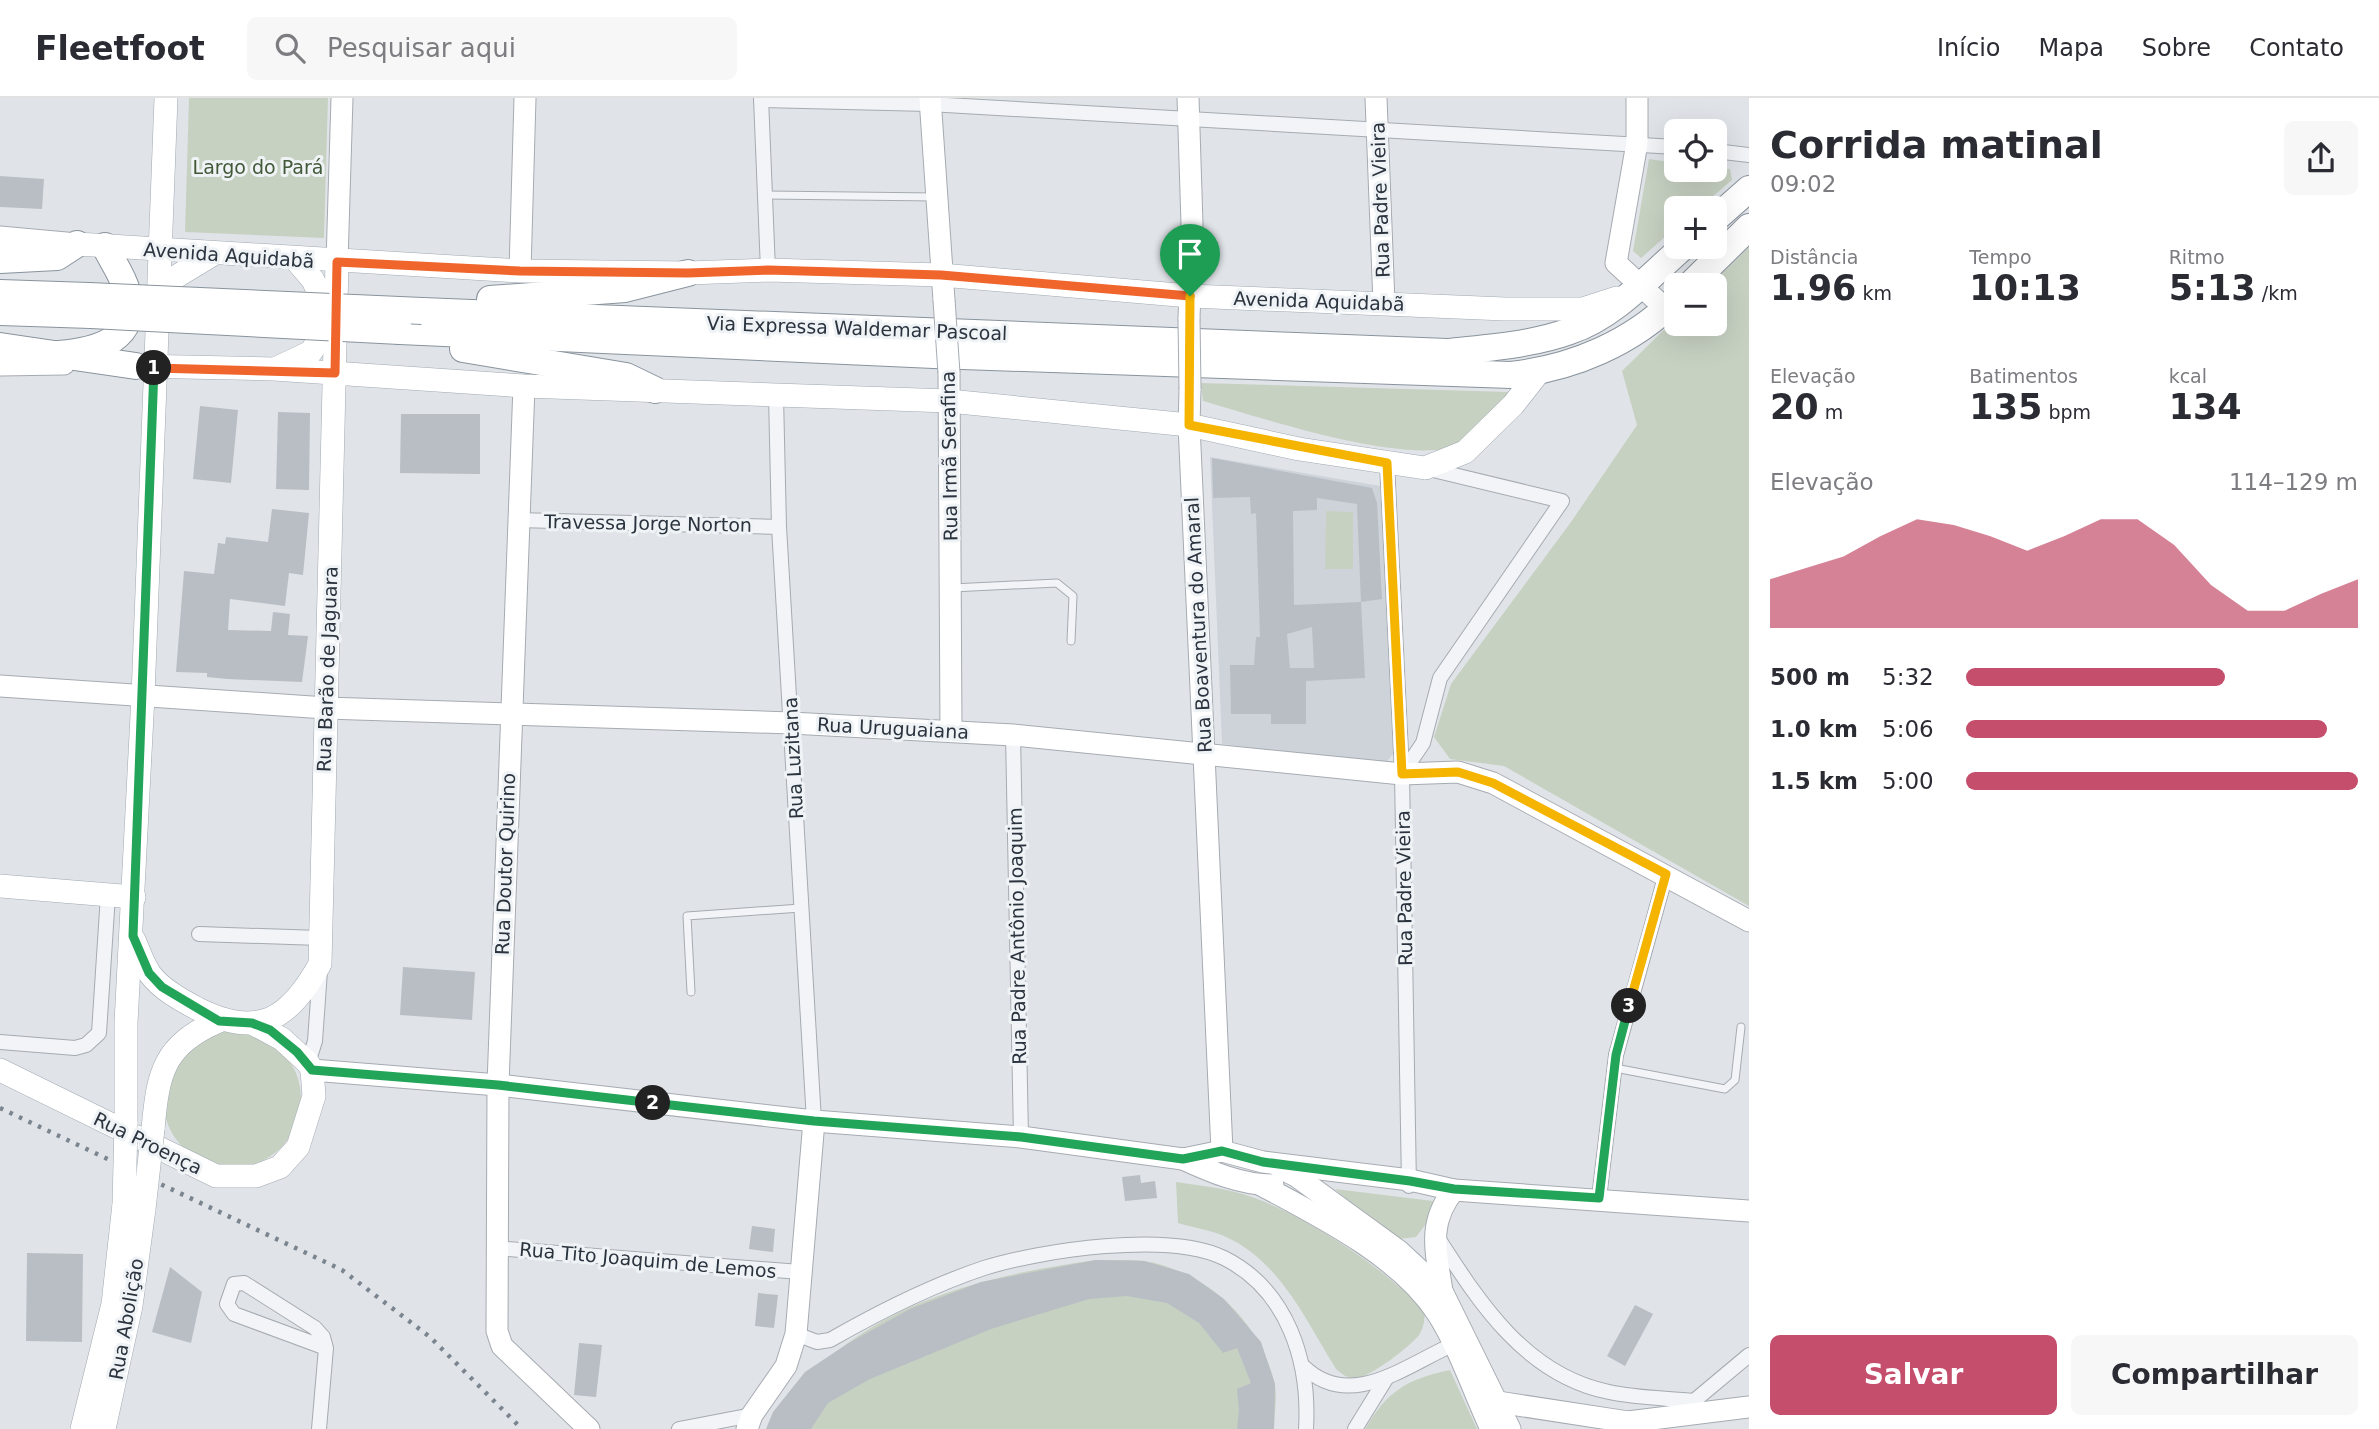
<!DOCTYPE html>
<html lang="pt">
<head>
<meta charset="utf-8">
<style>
  :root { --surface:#fff; --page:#f7f7f7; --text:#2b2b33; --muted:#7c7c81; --line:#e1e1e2; --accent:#c44e6c }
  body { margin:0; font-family:"DejaVu Sans",sans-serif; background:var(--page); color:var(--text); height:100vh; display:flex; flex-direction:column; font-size:26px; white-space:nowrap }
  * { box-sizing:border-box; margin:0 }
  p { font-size:23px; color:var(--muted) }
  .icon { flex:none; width:38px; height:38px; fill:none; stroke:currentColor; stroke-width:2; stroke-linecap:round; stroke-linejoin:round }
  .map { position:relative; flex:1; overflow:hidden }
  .side { display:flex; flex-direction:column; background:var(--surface); width:630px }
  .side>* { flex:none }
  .fabs { position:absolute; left:1664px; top:21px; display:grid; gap:14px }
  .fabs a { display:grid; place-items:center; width:63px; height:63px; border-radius:10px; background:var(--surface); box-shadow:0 7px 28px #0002; font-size:35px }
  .pin { position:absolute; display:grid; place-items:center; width:60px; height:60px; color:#fff; margin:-72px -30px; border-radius:50% 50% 50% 0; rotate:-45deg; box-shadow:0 0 7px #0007 }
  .pin .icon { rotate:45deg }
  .km { position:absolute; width:35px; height:35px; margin:-18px; border-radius:50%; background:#222; color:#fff; font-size:19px; line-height:35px; text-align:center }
  .round { display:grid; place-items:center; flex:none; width:74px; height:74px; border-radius:10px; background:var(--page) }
  .headline { display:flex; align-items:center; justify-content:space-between; height:119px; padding:0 21px }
  h1 { font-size:38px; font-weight:600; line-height:52px }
  .stats { display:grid; grid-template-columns:repeat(3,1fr); gap:10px; height:119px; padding:7px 21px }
  .stats div { display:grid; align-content:center }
  .stats b { font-size:35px; font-weight:600 }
  .stats small { font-size:19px; font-weight:400 }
  .stats p { font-size:19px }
  .chart { height:196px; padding:14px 21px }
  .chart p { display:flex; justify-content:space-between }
  .chart svg { width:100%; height:126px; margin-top:7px; fill:var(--accent); opacity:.7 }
  .primary-button { display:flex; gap:14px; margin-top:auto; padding:14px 21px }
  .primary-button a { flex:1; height:80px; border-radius:10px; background:var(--accent); color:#fff; font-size:28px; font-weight:600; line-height:80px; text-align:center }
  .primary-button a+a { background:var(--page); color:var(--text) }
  ul { padding:0 21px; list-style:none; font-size:23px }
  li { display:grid; grid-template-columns:112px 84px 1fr; align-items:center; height:52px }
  li i { height:18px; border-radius:9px; background:var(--accent) }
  header { display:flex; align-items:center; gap:42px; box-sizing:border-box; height:98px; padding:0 35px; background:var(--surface); border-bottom:2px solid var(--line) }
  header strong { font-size:33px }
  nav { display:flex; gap:38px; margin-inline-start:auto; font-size:24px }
  .search { width:490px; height:63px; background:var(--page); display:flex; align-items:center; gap:18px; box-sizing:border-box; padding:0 24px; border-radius:10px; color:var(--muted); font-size:26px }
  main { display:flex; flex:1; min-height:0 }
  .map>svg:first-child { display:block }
  .built { fill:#ced3da }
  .green { fill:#c7d1c2 }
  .building { fill:#b8bec4; fill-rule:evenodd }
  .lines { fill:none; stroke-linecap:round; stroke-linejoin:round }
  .lane-casing { stroke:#a6abb2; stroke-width:9 }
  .street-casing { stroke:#a6abb2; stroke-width:16 }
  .secondary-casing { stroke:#a6abb2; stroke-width:23 }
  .primary-casing { stroke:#a0a9b3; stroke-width:24 }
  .highway-casing { stroke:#89939d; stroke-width:28 }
  .lane { stroke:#f2f4f7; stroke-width:7 }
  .street { stroke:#f2f4f7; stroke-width:14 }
  .secondary { stroke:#fff; stroke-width:21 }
  .primary { stroke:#fff; stroke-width:23 }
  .highway { stroke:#fff; stroke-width:26 }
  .rail { stroke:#7b8590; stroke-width:4.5; stroke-dasharray:3.5 7; stroke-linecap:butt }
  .secondary-bridge-casing { stroke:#a6abb2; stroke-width:23; stroke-linecap:butt }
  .primary-bridge-casing { stroke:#a0a9b3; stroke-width:24; stroke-linecap:butt }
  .highway-bridge-casing { stroke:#89939d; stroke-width:28; stroke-linecap:butt }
  .secondary-bridge { stroke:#fff; stroke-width:21 }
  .primary-bridge { stroke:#fff; stroke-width:23 }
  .highway-bridge { stroke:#fff; stroke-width:26 }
  .split-1-casing { stroke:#fff; stroke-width:14 }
  .split-2-casing { stroke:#fff; stroke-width:14 }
  .split-3-casing { stroke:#fff; stroke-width:14 }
  .split-4-casing { stroke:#fff; stroke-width:14 }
  .split-1 { stroke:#f0652b; stroke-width:9 }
  .split-2 { stroke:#22a559; stroke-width:9 }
  .split-3 { stroke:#22a559; stroke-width:9 }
  .split-4 { stroke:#f5b400; stroke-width:9 }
  .labels { text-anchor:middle; stroke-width:6; stroke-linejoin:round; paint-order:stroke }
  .park-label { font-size:19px; fill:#425938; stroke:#eff3f6 }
  .street-label { font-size:19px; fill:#2a333e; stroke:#eff3f6 }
</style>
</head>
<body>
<header>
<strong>Fleetfoot</strong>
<div class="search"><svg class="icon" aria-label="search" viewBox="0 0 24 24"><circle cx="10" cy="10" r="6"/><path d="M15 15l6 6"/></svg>Pesquisar aqui</div>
<nav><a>Início</a><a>Mapa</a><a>Sobre</a><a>Contato</a></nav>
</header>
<main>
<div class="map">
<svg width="1749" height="1331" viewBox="0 0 1749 1331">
  <rect width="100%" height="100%" fill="#e0e4e8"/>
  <path class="built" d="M1210 359 1380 388 1397 651 1385 666 1222 646Z"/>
  <g class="green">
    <path d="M189 0H328L324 140 185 134Z"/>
    <path d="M1649 61 1676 65V72L1730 71 1732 82 1699 110H1676V129L1641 160 1633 153Z"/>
    <path d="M1749 149V808L1504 668 1450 661 1434 639 1451 586 1571 424 1637 327 1622 273 1676 220V226H1715V187H1710Z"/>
    <path d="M1201 285 1510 294C1498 307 1477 336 1463 345 1415 372 1256 318 1203 303Z"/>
    <path d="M1326 413 1353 414V471H1325Z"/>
    <circle cx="232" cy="1001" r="69"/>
    <path d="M1176 1084C1196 1087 1216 1089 1235 1094 1291 1107 1390 1172 1425 1215 1424 1223 1424 1230 1419 1237 1411 1248 1369 1280 1356 1280 1347 1281 1342 1276 1336 1271 1306 1223 1281 1164 1226 1139 1211 1132 1194 1130 1178 1125Z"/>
    <path d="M1335 1091 1433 1103 1426 1126 1416 1139 1399 1141 1386 1135Z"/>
    <path d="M1096 1162C1111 1163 1129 1161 1144 1163 1206 1173 1259 1222 1274 1283 1278 1297 1274 1316 1274 1331H766C789 1307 823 1264 848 1245 919 1193 1010 1174 1096 1162Z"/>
    <path d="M1450 1272 1477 1331H1365C1387 1293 1407 1281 1450 1272Z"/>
  </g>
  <g class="building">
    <path d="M0 78 44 81 42 111 0 109Z"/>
    <path d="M200 308 238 312 231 385 193 381Z"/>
    <path d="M278 314 310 315 309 392 276 391Z"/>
    <path d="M401 316H480V376L400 375Z"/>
    <path d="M1212 360 1372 390 1377 405 1382 501 1361 504 1365 580 1306 583V626H1271V616H1231L1230 567H1254L1256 539H1260L1256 415 1251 416 1250 399 1213 400ZM1317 400 1357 406 1361 504 1294 507 1293 413 1317 412ZM1312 529 1314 570H1290L1287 536Z"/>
    <path d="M272 411 309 415 303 477 289 475 285 508 230 501 228 532 271 533 273 514 290 516 288 537 308 538 302 584 227 581 207 579V575L176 574 184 473 214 476 218 445 225 446 226 439 268 444Z"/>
    <path d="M403 869 475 874 472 922 400 917Z"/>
    <path d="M1140 1077 1141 1085 1155 1083 1157 1100 1125 1103 1122 1079Z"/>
    <path d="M752 1128 775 1131 773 1154 749 1151Z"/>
    <path d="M27 1155 83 1156 82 1244 26 1243Z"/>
    <path d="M1096 1162 1144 1163 1189 1176 1224 1201 1261 1244 1275 1286 1274 1331H1237L1239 1312 1237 1291 1251 1285 1237 1250 1223 1255 1199 1225 1167 1205 1127 1198 1089 1201 991 1231 870 1281 828 1305 811 1331H766L773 1314 805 1274 847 1246 910 1211 981 1184Z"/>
    <path d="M170 1169 202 1194 191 1245 152 1234Z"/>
    <path d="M758 1195 778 1197 774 1230 755 1228Z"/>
    <path d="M1635 1207 1653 1216 1625 1268 1607 1258Z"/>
    <path d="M579 1245 602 1247 596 1299 574 1297Z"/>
  </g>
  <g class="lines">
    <g class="lane-casing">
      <g id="lane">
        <path d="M766 97 936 99"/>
        <path d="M952 490 1057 485 1073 498 1071 543"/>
        <path d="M691 894 687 818 801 810"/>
        <path d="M1615 970 1725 991 1735 982 1741 929"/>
      </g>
    </g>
    <g class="street-casing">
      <g id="street">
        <path d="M761 0 768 172"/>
        <path d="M761 2 929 6 1676 49"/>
        <path d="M1715 53 1749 57"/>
        <path d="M776 298 779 429 814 1023"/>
        <path d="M1387 365 1402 676 1409 1088"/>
        <path d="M517 422 779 429"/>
        <path d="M1013 637 1021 1039"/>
        <path d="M1402 676 1423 645 1440 580 1562 403 1429 371"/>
        <path d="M199 836 320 840"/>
        <path d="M0 944 75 950 86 947 99 935 108 797"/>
        <path d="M308 965 315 943 320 873"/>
        <path d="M1599 1100 1616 957 1666 776"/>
        <path d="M1436 1137C1479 1204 1525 1277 1609 1294 1636 1300 1666 1300 1694 1303"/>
        <path d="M495 1150 800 1174"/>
        <path d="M796 1236 817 1244 830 1242C879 1214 930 1188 984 1170 1042 1152 1169 1133 1224 1160 1288 1192 1310 1264 1306 1331"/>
        <path d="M1304 1269C1350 1313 1405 1268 1452 1247L1461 1251"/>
        <path d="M1694 1312V1303L1749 1257"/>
        <path d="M319 1331 326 1250 323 1239 315 1230 244 1185 234 1186 227 1206 234 1216 326 1250"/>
        <path d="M679 1331 752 1317"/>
        <path d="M1355 1331 1387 1279"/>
      </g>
    </g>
    <g class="secondary-casing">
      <g id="secondary">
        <path d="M930 0 944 202"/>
        <path d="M1188 0 1192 126 1189 221"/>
        <path d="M1376 0 1384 205"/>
        <path d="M1637 0V45L1616 165 1666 211"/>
        <path d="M0 139 77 146"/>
        <path d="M337 164 342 0"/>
        <path d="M520 173 525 0"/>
        <path d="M0 267 64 266"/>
        <path d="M949 275 951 633"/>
        <path d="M524 288 498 987 497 1233 502 1248 589 1331"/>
        <path d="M1190 291 1189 327 1222 1053"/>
        <path d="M0 588 326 610 791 625 1013 637 1402 676 1458 674 1493 685 1749 823"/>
        <path d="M312 972 498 987 814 1023 1021 1039 1183 1061 1222 1053 1263 1064 1410 1082 1454 1092 1749 1113"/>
        <path d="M1183 1061C1211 1074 1242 1087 1273 1087"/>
        <path d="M1280 1070 1296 1078 1399 1153 1442 1193 1510 1331"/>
        <path d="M1261 1087C1319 1118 1400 1158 1437 1215 1458 1247 1474 1295 1491 1331"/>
        <path d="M1442 1193C1436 1153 1427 1125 1454 1092"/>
        <path d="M1498 1304 1628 1324 1749 1309"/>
        <path d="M747 1331 752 1317 786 1268 796 1236 814 1023"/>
      </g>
    </g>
    <g class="primary-casing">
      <g id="primary">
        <path d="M77 146 520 173 688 175 768 172 941 177 1190 198 1505 211H1583L1617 200"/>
        <path d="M159 189 212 157"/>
        <path d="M136 268 274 271 524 288 949 303 1189 327 1299 351 1425 370 1465 354 1513 307 1539 274"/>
        <path d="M277 270 311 254 318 243 322 202 313 182 295 161"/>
        <path d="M0 788 134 799"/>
        <path d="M134 842C139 853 143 866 150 876 161 891 181 902 198 911 258 941 289 922 320 866L337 164"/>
        <path d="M0 972 216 1078H256L280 1069 298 1049 314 998 312 972 308 965 282 941 252 925"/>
        <path d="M126 1026V925L143 598 166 0"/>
        <path d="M153 1031C158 975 163 947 219 923"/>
        <path d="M82 1331 113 1206 124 1106"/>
        <path d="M104 1331 131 1208 144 1111"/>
      </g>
    </g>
    <g class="highway-casing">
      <g id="highway">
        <path d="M1715 121 1749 91"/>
        <path d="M0 162 57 159 77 146"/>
        <path d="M1690 187 1749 129"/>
        <path d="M0 195 89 198"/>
        <path d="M490 201 625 191 688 175"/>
        <path d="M422 213 1447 254C1488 250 1531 247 1570 233 1613 219 1650 178 1683 149"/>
        <path d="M0 214 91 217"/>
        <path d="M400 233 934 257 1511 277C1573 270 1632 245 1676 201"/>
        <path d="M0 248 136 268"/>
        <path d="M463 251 626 278 655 292"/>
        <path d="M59 256C96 253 141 242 127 193 123 178 112 163 105 148"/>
      </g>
    </g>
    <use href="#lane" class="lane"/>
    <use href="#street" class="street"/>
    <use href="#secondary" class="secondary"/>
    <use href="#primary" class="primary"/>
    <use href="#highway" class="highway"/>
    <path class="rail" d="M0 1010 342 1172 430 1239 522 1331"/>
    <g class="secondary-bridge-casing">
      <g id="secondary-bridge">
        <path d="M944 202 949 275"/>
        <path d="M1189 221 1190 291"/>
      </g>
    </g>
    <g class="primary-bridge-casing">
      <g id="primary-bridge">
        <path d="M124 1106 126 1026"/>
        <path d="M144 1111 153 1031"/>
      </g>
    </g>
    <g class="highway-bridge-casing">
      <g id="highway-bridge">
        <path d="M89 198 422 213"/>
        <path d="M91 217 400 233"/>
      </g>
    </g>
    <use href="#secondary-bridge" class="secondary-bridge"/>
    <use href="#primary-bridge" class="primary-bridge"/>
    <use href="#highway-bridge" class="highway-bridge"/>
  </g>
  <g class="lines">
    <g class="split-1-casing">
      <path id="split-1" d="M154 270 335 275 337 164 520 173 688 175 768 172 941 177 1190 198"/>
    </g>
    <g class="split-2-casing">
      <path id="split-2" d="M154 270 133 838 149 875 162 889 219 923 252 925 270 932 297 954 312 972 498 987 653 1005"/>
    </g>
    <g class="split-3-casing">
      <path id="split-3" d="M653 1005 814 1023 1021 1039 1183 1061 1222 1053 1263 1064 1410 1083 1454 1091 1599 1100 1616 957 1629 908"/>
    </g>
    <g class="split-4-casing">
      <path id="split-4" d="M1190 198 1189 327 1387 365 1402 676 1458 674 1493 685 1666 776 1629 908"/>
    </g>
    <use href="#split-1" class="split-1"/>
    <use href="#split-2" class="split-2"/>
    <use href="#split-3" class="split-3"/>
    <use href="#split-4" class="split-4"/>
  </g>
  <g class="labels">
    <g class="park-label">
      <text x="258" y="76">Largo do Pará</text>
    </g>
    <g class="street-label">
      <text transform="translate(1380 102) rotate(-92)" y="7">Rua Padre Vieira</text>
      <text transform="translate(229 157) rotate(4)" y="7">Avenida Aquidabã</text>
      <text transform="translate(1319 203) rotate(2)" y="7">Avenida Aquidabã</text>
      <text transform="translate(857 230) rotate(2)" y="7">Via Expressa Waldemar Pascoal</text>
      <text transform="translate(949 358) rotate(-91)" y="7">Rua Irmã Serafina</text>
      <text transform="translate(648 425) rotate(1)" y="7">Travessa Jorge Norton</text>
      <text transform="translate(1198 527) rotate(-93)" y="7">Rua Boaventura do Amaral</text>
      <text transform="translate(327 571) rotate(-88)" y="7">Rua Barão de Jaguara</text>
      <text transform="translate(893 630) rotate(3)" y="7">Rua Uruguaiana</text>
      <text transform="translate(793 660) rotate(-93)" y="7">Rua Luzitana</text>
      <text transform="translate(505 766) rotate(-88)" y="7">Rua Doutor Quirino</text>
      <text transform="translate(1404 790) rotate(-91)" y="7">Rua Padre Vieira</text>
      <text transform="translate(1017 838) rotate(-91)" y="7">Rua Padre Antônio Joaquim</text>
      <text transform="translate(148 1045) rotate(26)" y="7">Rua Proença</text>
      <text transform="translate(648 1162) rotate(5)" y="7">Rua Tito Joaquim de Lemos</text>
      <text transform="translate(126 1221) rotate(-80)" y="7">Rua Abolição</text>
    </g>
  </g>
</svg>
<div class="fabs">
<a><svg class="icon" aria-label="locate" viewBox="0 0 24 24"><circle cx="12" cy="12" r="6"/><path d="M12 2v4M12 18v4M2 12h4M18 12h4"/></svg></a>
<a>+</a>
<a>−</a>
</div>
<div class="pin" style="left:1190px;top:198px;background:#1e9e55"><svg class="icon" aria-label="arrive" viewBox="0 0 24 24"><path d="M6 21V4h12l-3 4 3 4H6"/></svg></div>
<b class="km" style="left:154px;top:270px">1</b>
<b class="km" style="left:653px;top:1005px">2</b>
<b class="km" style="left:1629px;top:908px">3</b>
</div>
<section class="side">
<div class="headline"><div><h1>Corrida matinal</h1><p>09:02</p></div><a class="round"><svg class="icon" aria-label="share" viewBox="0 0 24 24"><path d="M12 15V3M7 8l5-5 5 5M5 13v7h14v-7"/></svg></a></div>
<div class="stats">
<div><p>Distância</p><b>1.96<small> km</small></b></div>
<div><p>Tempo</p><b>10:13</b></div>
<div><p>Ritmo</p><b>5:13<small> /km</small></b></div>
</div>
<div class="stats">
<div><p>Elevação</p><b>20<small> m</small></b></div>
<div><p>Batimentos</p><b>135<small> bpm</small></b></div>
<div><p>kcal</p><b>134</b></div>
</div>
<div class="chart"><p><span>Elevação</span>114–129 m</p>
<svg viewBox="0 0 160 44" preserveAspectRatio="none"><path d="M0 44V27L10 23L20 19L30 12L40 6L50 8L60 12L70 17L80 12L90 6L100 6L110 15L120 29L130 38L140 38L150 32L160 27V44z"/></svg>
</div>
<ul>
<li><b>500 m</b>5:32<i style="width:66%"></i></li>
<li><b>1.0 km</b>5:06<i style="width:92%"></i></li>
<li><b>1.5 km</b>5:00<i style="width:100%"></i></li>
</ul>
<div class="primary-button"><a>Salvar</a><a>Compartilhar</a></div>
</section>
</main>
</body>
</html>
